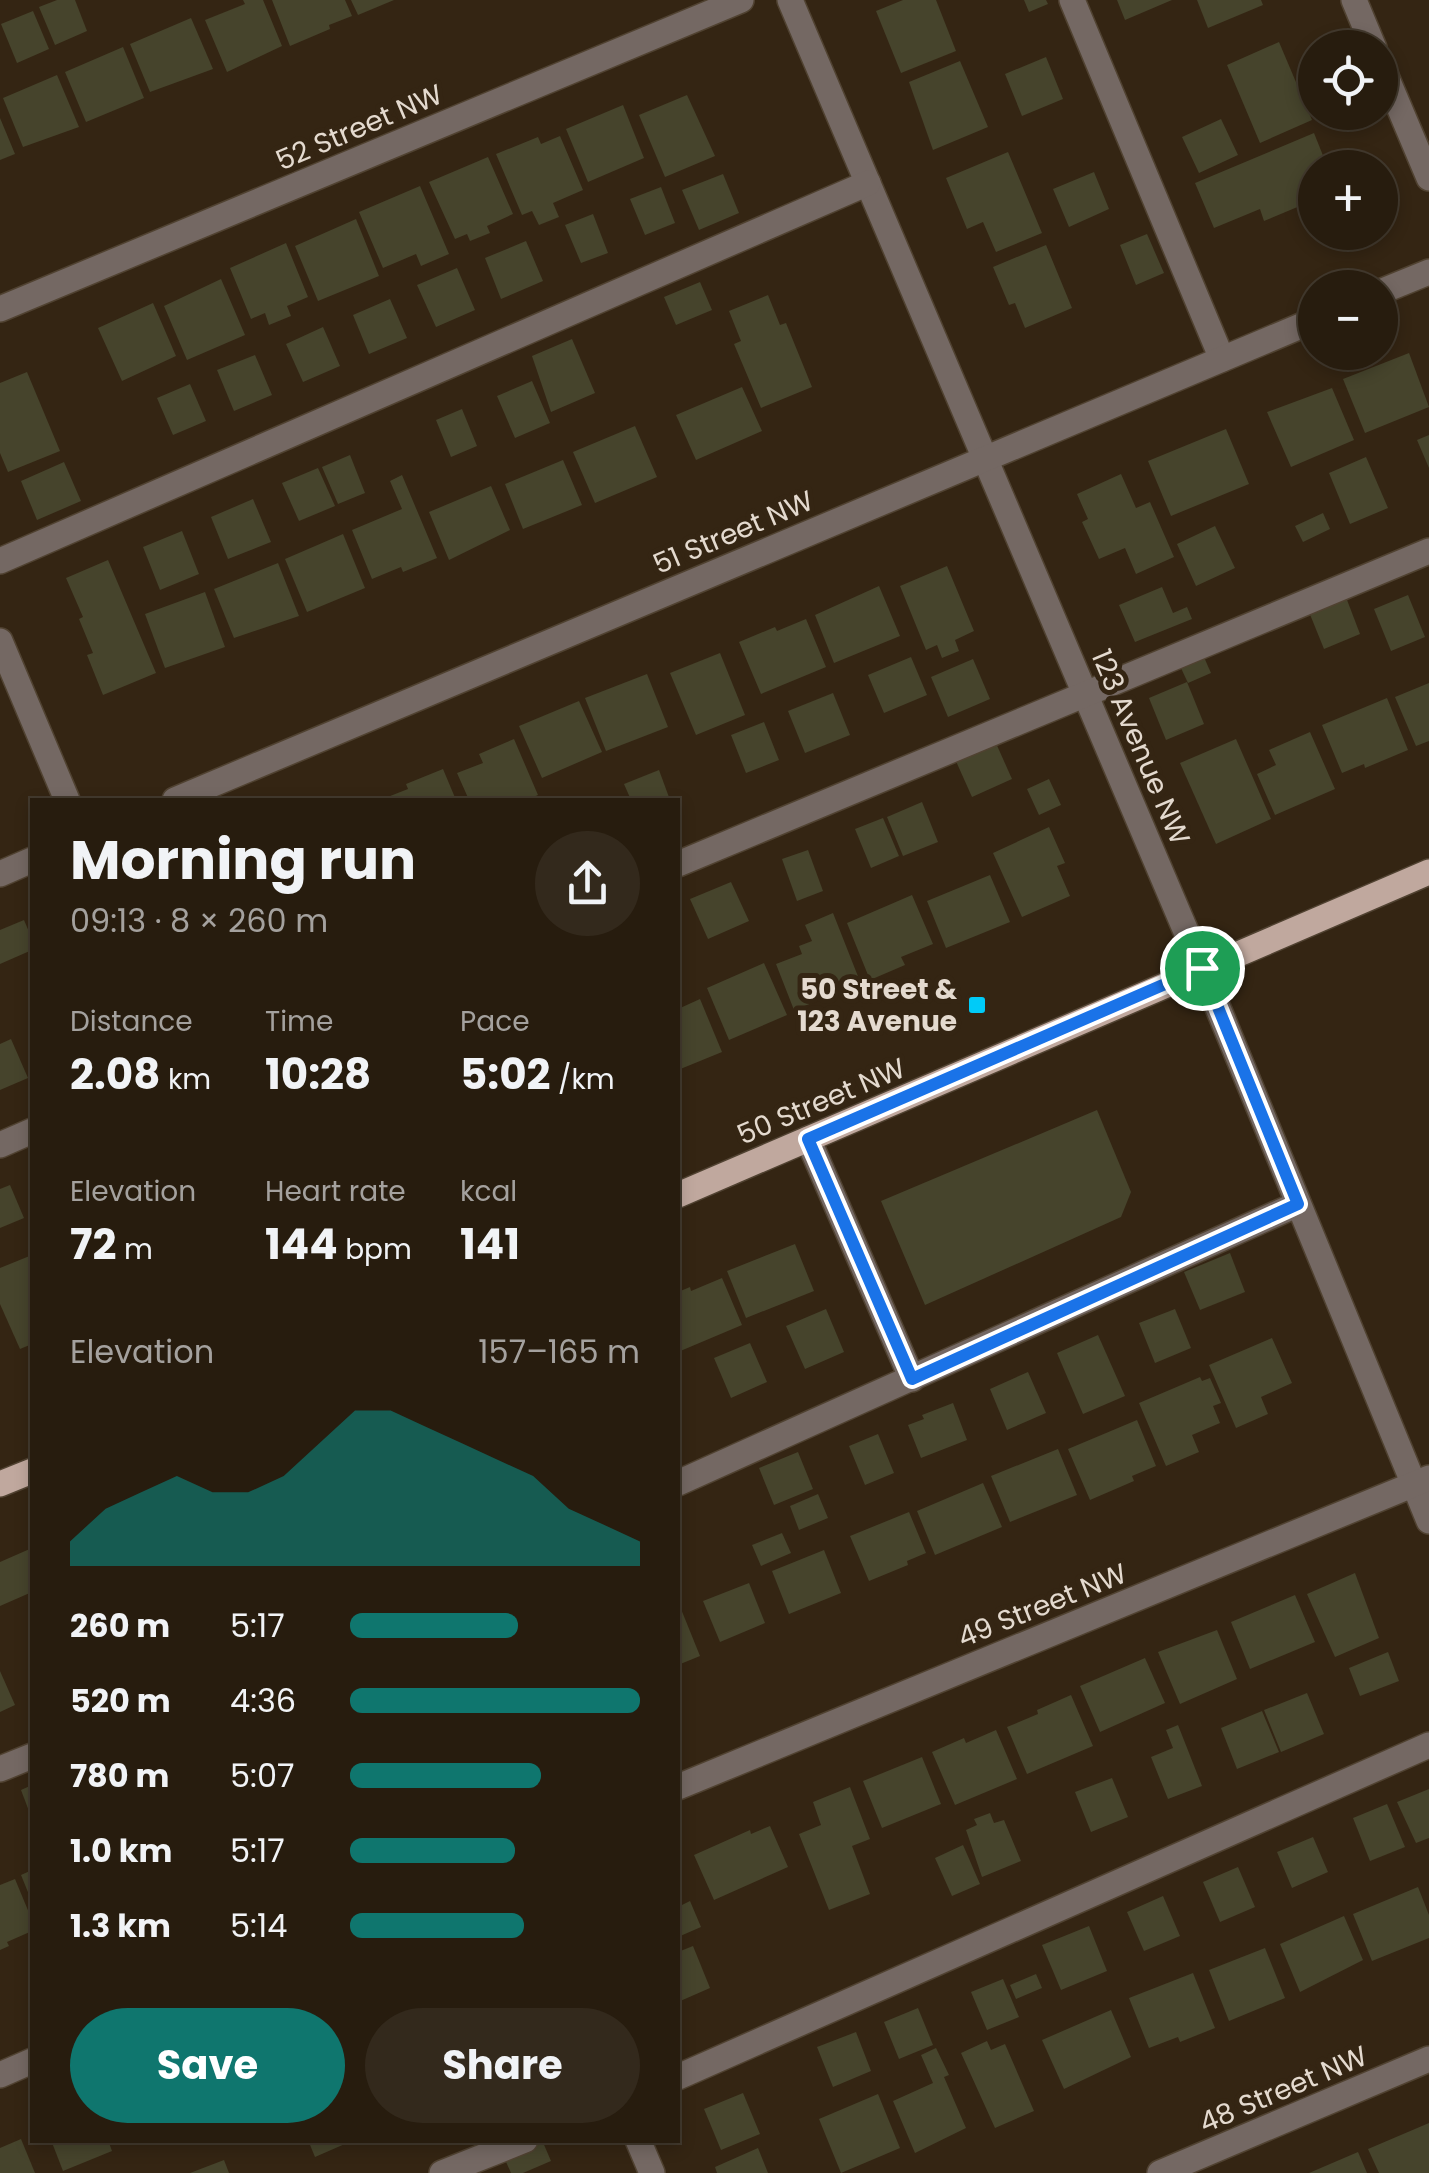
<!DOCTYPE html>
<html lang="en">
<head>
<meta charset="utf-8">
<style>
  :root { --surface:#271c0e; --page:#33291c; --text:#f1f3f6; --muted:#a4a19e; --line:#433a2e; --accent:#0f766e }
  body { margin:0; font-family:Poppins,sans-serif; background:var(--page); color:var(--text); height:100vh; display:flex; flex-direction:column; font-size:38px; white-space:nowrap }
  * { box-sizing:border-box; margin:0 }
  p { font-size:32px; color:var(--muted) }
  .icon { flex:none; width:55px; height:55px; fill:none; stroke:currentColor; stroke-width:2; stroke-linecap:round; stroke-linejoin:round }
  .map { position:relative; flex:1; overflow:hidden }
  .drawer { position:absolute; left:30px; top:798px; width:650px; height:1345px; display:flex; flex-direction:column; background:var(--surface); border-radius:0px; box-shadow:0 5px 15px #0003,0 0 0 2px var(--line) }
  .drawer>* { flex:none }
  .fabs { position:absolute; left:1298px; top:30px; display:grid; gap:20px }
  .fabs a { display:grid; place-items:center; width:100px; height:100px; border-radius:50%; background:var(--surface); box-shadow:0 5px 15px #0003,0 0 0 2px var(--line); font-size:50px }
  .pin { position:absolute; display:grid; place-items:center; width:85px; height:85px; color:#fff; margin:-42px; border:5px solid #fff; border-radius:50%; box-shadow:0 2px 10px #0007 }
  .round { display:grid; place-items:center; flex:none; width:105px; height:105px; border-radius:52px; background:var(--page) }
  .headline { display:flex; align-items:center; justify-content:space-between; height:170px; padding:0 40px }
  h1 { font-size:55px; font-weight:700; line-height:75px }
  .metrics { display:grid; grid-template-columns:repeat(3,1fr); gap:15px; height:170px; padding:10px 40px }
  .metrics div { display:grid; align-content:center }
  .metrics b { font-size:42px; font-weight:700 }
  .metrics small { font-size:28px; font-weight:400 }
  .metrics p { font-size:28px }
  .chart { height:280px; padding:20px 40px }
  .chart p { display:flex; justify-content:space-between }
  .chart svg { width:100%; height:180px; margin-top:10px; fill:var(--accent); opacity:.7 }
  .cta { display:flex; gap:20px; margin-top:auto; padding:20px 40px }
  .cta a { flex:1; height:115px; border-radius:60px; background:var(--accent); color:#fff; font-size:40px; font-weight:700; line-height:115px; text-align:center }
  .cta a+a { background:var(--page); color:var(--text) }
  ul { padding:0 40px; list-style:none; font-size:32px }
  li { display:grid; grid-template-columns:160px 120px 1fr; align-items:center; height:75px }
  li i { height:25px; border-radius:12px; background:var(--accent) }
  .map>svg:first-child { display:block }
  .building { fill:#46442c }
  .lines { fill:none; stroke-linecap:round; stroke-linejoin:round }
  .minor-casing { stroke:#504231; stroke-width:28 }
  .major-casing { stroke:#504231; stroke-width:28 }
  .minor { stroke:#746863; stroke-width:25 }
  .major { stroke:#c0a89e; stroke-width:25 }
  .route-casing { stroke:#fff; stroke-width:20 }
  .route { stroke:#1a73e8; stroke-width:12 }
  .poi-dot { fill:#00cbf8; stroke:#342513; stroke-width:4 }
  .labels { text-anchor:middle; stroke-width:10; stroke-linejoin:round; paint-order:stroke }
  .street-label { font-size:28px; fill:#e4dacf; stroke:#342513 }
  .poi-label { font-size:28px; font-weight:bold; fill:#e4dacf; stroke:#342513; text-anchor:end }
</style>
</head>
<body>
<div class="map">
<svg width="1429" height="2173" viewBox="0 0 1429 2173">
  <rect width="100%" height="100%" fill="#342513"/>
  <g class="building">
    <path d="M57 0H75L87 31 55 45 39 7Z"/>
    <path d="M243 0H263L282 46 227 72 205 20 245 4Z"/>
    <path d="M272 0H345L352 16 329 25 330 29 290 46Z"/>
    <path d="M351 0H394L358 15Z"/>
    <path d="M903 0H936L956 51 901 73 876 11Z"/>
    <path d="M1024 0H1046L1048 4 1029 12Z"/>
    <path d="M1117 0H1172L1125 20Z"/>
    <path d="M1197 0H1261L1263 5 1208 28Z"/>
    <path d="M33 11 49 49 17 63 1 24Z"/>
    <path d="M191 18 213 69 150 92 130 44Z"/>
    <path d="M1279 42 1312 120 1260 143 1227 65Z"/>
    <path d="M123 47 144 98 86 122 65 72Z"/>
    <path d="M1046 57 1063 99 1022 116 1005 74Z"/>
    <path d="M960 61 988 127 933 150 909 82Z"/>
    <path d="M57 75 79 127 23 147 3 98Z"/>
    <path d="M687 95 715 156 665 177 639 115Z"/>
    <path d="M623 105 644 158 588 182 566 129Z"/>
    <path d="M0 118 15 154 0 160Z"/>
    <path d="M1221 119 1238 155 1199 173 1182 137Z"/>
    <path d="M1314 133 1328 168H1315V189L1303 194 1307 203 1264 221 1260 209 1214 228 1195 183Z"/>
    <path d="M560 136 583 190 553 203 559 217 539 225 532 211 522 215 496 154 538 137 541 144Z"/>
    <path d="M1008 152 1042 233 996 252 983 222 967 229 946 178Z"/>
    <path d="M488 157 513 214 487 226 490 233 470 241 467 234 455 239 429 182Z"/>
    <path d="M1094 172 1109 209 1069 227 1053 189Z"/>
    <path d="M723 174 739 213 699 230 682 190Z"/>
    <path d="M420 186 449 254 421 266 416 254 383 268 359 212Z"/>
    <path d="M661 187 675 223 645 235 630 199Z"/>
    <path d="M593 214 608 253 581 263 565 225Z"/>
    <path d="M356 219 379 276 318 301 295 246Z"/>
    <path d="M1147 234 1164 273 1136 285 1120 245Z"/>
    <path d="M526 241 543 281 501 299 485 258Z"/>
    <path d="M286 243 308 297 287 306 291 316 269 325 265 313 251 319 230 268Z"/>
    <path d="M1046 245 1072 308 1025 328 1015 303 1009 305 993 267Z"/>
    <path d="M457 268 475 310 436 327 417 285Z"/>
    <path d="M221 279 245 335 187 360 164 306Z"/>
    <path d="M700 282 712 310 676 325 664 297Z"/>
    <path d="M768 295 780 325 786 323 812 387 761 408 734 344 741 341 729 311Z"/>
    <path d="M390 299 407 338 369 354 353 315Z"/>
    <path d="M153 303 176 356 122 381 98 328Z"/>
    <path d="M323 327 340 366 303 382 286 344Z"/>
    <path d="M572 339 595 393 551 412 532 356Z"/>
    <path d="M1409 353 1429 407 1365 433 1343 379Z"/>
    <path d="M255 355 272 395 234 411 217 370Z"/>
    <path d="M27 372 60 451 8 472 0 453V383Z"/>
    <path d="M532 381 550 423 515 438 497 396Z"/>
    <path d="M190 384 206 421 173 435 157 398Z"/>
    <path d="M742 387 762 431 696 460 676 415Z"/>
    <path d="M1332 388 1354 440 1291 467 1267 412Z"/>
    <path d="M462 409 477 446 451 457 436 420Z"/>
    <path d="M635 426 657 477 595 503 573 452Z"/>
    <path d="M1226 429 1249 484 1171 516 1148 461Z"/>
    <path d="M1429 435V468L1417 440Z"/>
    <path d="M350 455 365 493 338 504 322 467Z"/>
    <path d="M1366 457 1388 508 1350 524 1329 473Z"/>
    <path d="M563 460 582 505 523 529 505 484Z"/>
    <path d="M64 462 81 501 37 520 21 481Z"/>
    <path d="M318 468 335 506 299 521 282 483Z"/>
    <path d="M1121 474 1136 508 1150 502 1174 557 1136 574 1125 548 1099 559 1082 522 1088 519 1077 494Z"/>
    <path d="M402 475 437 558 403 572 401 567 372 579 352 530 402 509 390 481Z"/>
    <path d="M491 486 510 530 449 560 429 512Z"/>
    <path d="M253 499 271 542 228 559 211 517Z"/>
    <path d="M1323 513 1330 529 1303 542 1295 526Z"/>
    <path d="M1215 526 1235 568 1196 586 1177 544Z"/>
    <path d="M182 531 199 574 160 590 143 547Z"/>
    <path d="M343 534 365 588 307 612 285 559Z"/>
    <path d="M108 560 156 673 103 695 87 655 93 653 79 619 83 617 66 578Z"/>
    <path d="M278 563 299 616 234 638 214 589Z"/>
    <path d="M947 566 974 631 955 640 959 651 942 658 937 645 926 650 900 586Z"/>
    <path d="M879 586 900 636 834 663 815 615Z"/>
    <path d="M1162 587 1173 613 1187 607 1192 619 1135 642 1119 605Z"/>
    <path d="M205 592 225 647 165 668 145 614Z"/>
    <path d="M1344 592 1360 634 1324 649 1307 607Z"/>
    <path d="M1408 595 1425 637 1391 651 1374 609Z"/>
    <path d="M806 619 826 667 761 694 739 642 775 627 777 631Z"/>
    <path d="M720 653 745 715 696 735 670 673Z"/>
    <path d="M1203 655 1211 673 1188 683 1180 666Z"/>
    <path d="M911 657 927 695 884 713 868 675Z"/>
    <path d="M973 659 990 699 948 717 931 677Z"/>
    <path d="M647 674 668 727 606 751 585 698Z"/>
    <path d="M1187 682 1204 724 1166 740 1149 698Z"/>
    <path d="M1429 683V741L1416 746 1395 697Z"/>
    <path d="M833 693 850 735 805 753 788 711Z"/>
    <path d="M1387 698 1408 750 1365 768 1364 764 1342 773 1322 725Z"/>
    <path d="M579 701 602 752 542 778 519 726Z"/>
    <path d="M764 722 779 760 746 773 731 735Z"/>
    <path d="M1310 732 1335 789 1275 815 1257 774 1276 765 1269 750Z"/>
    <path d="M514 739 538 795 527 800H469L457 773 483 763 479 754Z"/>
    <path d="M1236 739 1271 819 1216 844 1180 763Z"/>
    <path d="M995 741 1012 779 972 797 955 759Z"/>
    <path d="M443 769 456 800H380L408 789 406 784Z"/>
    <path d="M659 770 670 800H631L624 784Z"/>
    <path d="M1049 779 1061 805 1039 815 1027 789Z"/>
    <path d="M922 802 938 842 903 856 887 817Z"/>
    <path d="M883 818 899 856 871 868 855 829Z"/>
    <path d="M1049 827 1065 863 1057 866 1070 896 1022 917 993 853Z"/>
    <path d="M808 850 823 891 797 901 782 859Z"/>
    <path d="M990 875 1010 922 946 948 927 901Z"/>
    <path d="M731 882 749 921 708 939 690 899Z"/>
    <path d="M912 895 933 944 901 957 905 965 870 980 847 923Z"/>
    <path d="M833 913 861 984 794 1010 776 964 802 954 799 946 812 941 805 925Z"/>
    <path d="M24 920 32 939V950L0 964V930Z"/>
    <path d="M764 963 787 1015 729 1040 707 988Z"/>
    <path d="M700 999 722 1052 678 1070V1009Z"/>
    <path d="M11 1039 28 1078 0 1090V1044Z"/>
    <path d="M1097 1110 1131 1192 1121 1217 925 1305 881 1201Z"/>
    <path d="M10 1185 24 1218 0 1228V1189Z"/>
    <path d="M795 1244 814 1291 746 1318 727 1271Z"/>
    <path d="M1230 1253 1245 1292 1200 1310 1184 1272Z"/>
    <path d="M32 1255V1344L20 1349 0 1304V1268Z"/>
    <path d="M722 1278 742 1325 678 1352V1292L690 1287 691 1291Z"/>
    <path d="M826 1309 844 1352 805 1369 786 1326Z"/>
    <path d="M1175 1309 1191 1348 1155 1363 1139 1323Z"/>
    <path d="M1098 1335 1125 1396 1083 1414 1057 1353Z"/>
    <path d="M1272 1338 1292 1383 1261 1397 1268 1414 1236 1428 1209 1365Z"/>
    <path d="M750 1343 767 1382 731 1398 714 1358Z"/>
    <path d="M1028 1372 1046 1413 1007 1430 990 1389Z"/>
    <path d="M1200 1377 1202 1381 1210 1378 1221 1403 1213 1406 1220 1423 1192 1435 1199 1452 1166 1466 1139 1403Z"/>
    <path d="M953 1403 967 1440 921 1458 908 1425 924 1419 922 1415Z"/>
    <path d="M1137 1420 1156 1466 1132 1476 1134 1481 1090 1500 1068 1449Z"/>
    <path d="M878 1434 894 1473 865 1485 849 1446Z"/>
    <path d="M1058 1449 1077 1495 1010 1522 991 1476Z"/>
    <path d="M798 1452 813 1489 774 1505 759 1468Z"/>
    <path d="M983 1483 1002 1527 935 1555 917 1511Z"/>
    <path d="M818 1494 828 1518 799 1530 790 1506Z"/>
    <path d="M909 1512 926 1553 907 1561 908 1565 869 1581 850 1536Z"/>
    <path d="M782 1533 791 1553 761 1566 752 1545Z"/>
    <path d="M32 1548V1592L0 1606V1562Z"/>
    <path d="M824 1550 841 1593 789 1614 772 1571Z"/>
    <path d="M1355 1573 1379 1638 1335 1657 1307 1594Z"/>
    <path d="M749 1583 765 1623 720 1642 703 1601Z"/>
    <path d="M1295 1595 1315 1642 1250 1669 1231 1622Z"/>
    <path d="M681 1609 700 1656 678 1665V1611Z"/>
    <path d="M1217 1630 1237 1679 1180 1704 1158 1652Z"/>
    <path d="M1388 1652 1399 1681 1360 1696 1349 1668Z"/>
    <path d="M1145 1658 1165 1703 1100 1732 1080 1686Z"/>
    <path d="M0 1671 15 1705 0 1712Z"/>
    <path d="M1307 1693 1324 1734 1281 1752 1264 1710Z"/>
    <path d="M1071 1695 1093 1746 1027 1774 1007 1727 1038 1714 1037 1710Z"/>
    <path d="M1262 1711 1279 1752 1237 1769 1221 1728Z"/>
    <path d="M1178 1725 1202 1786 1168 1799 1151 1757 1173 1748 1166 1730Z"/>
    <path d="M996 1730 1017 1779 955 1805 932 1752 964 1738 966 1743Z"/>
    <path d="M922 1757 941 1804 882 1828 863 1781Z"/>
    <path d="M1112 1778 1128 1817 1091 1832 1075 1792Z"/>
    <path d="M32 1785V1819L21 1790Z"/>
    <path d="M850 1787 870 1839 852 1846 870 1894 829 1910 799 1834 821 1825 813 1802Z"/>
    <path d="M1429 1789V1838L1416 1843 1397 1802Z"/>
    <path d="M1387 1804 1405 1847 1370 1861 1353 1818Z"/>
    <path d="M990 1813 994 1823 1004 1820 1021 1861 982 1877 966 1830 977 1825 974 1819Z"/>
    <path d="M770 1826 788 1867 714 1900 694 1855 750 1830 751 1834Z"/>
    <path d="M1313 1837 1328 1872 1292 1888 1277 1852Z"/>
    <path d="M963 1845 980 1884 952 1896 935 1858Z"/>
    <path d="M1238 1867 1255 1907 1220 1922 1203 1882Z"/>
    <path d="M32 1870V1902L21 1875Z"/>
    <path d="M15 1879 32 1920V1931L7 1942 9 1946 0 1950V1885Z"/>
    <path d="M1418 1887 1429 1915V1938L1372 1961 1353 1914Z"/>
    <path d="M678 1893 682 1905 690 1901 701 1927 678 1937Z"/>
    <path d="M1163 1896 1180 1936 1144 1951 1127 1912Z"/>
    <path d="M1344 1916 1363 1960 1300 1992 1280 1944Z"/>
    <path d="M1089 1926 1107 1971 1061 1990 1042 1945Z"/>
    <path d="M693 1946 710 1988 678 2002V1952Z"/>
    <path d="M1265 1948 1285 1998 1229 2021 1209 1970Z"/>
    <path d="M1193 1973 1215 2028 1180 2042 1178 2037 1149 2048 1129 1998Z"/>
    <path d="M1036 1974 1042 1988 1016 1999 1010 1985Z"/>
    <path d="M1003 1979 1019 2017 987 2030 971 1992Z"/>
    <path d="M918 2008 933 2045 899 2059 884 2022Z"/>
    <path d="M1111 2010 1131 2057 1064 2089 1042 2040Z"/>
    <path d="M856 2032 871 2071 833 2087 817 2047Z"/>
    <path d="M987 2041 991 2050 1005 2044 1034 2111 995 2128 961 2053Z"/>
    <path d="M936 2048 949 2075 944 2077 966 2128 915 2153 893 2101 933 2083 921 2055Z"/>
    <path d="M743 2093 760 2134 721 2150 704 2109Z"/>
    <path d="M878 2094 900 2148 841 2173 819 2119Z"/>
    <path d="M1429 2123V2173H1379L1368 2149Z"/>
    <path d="M21 2139 35 2173H0V2148Z"/>
    <path d="M51 2140H108L112 2151 63 2171Z"/>
    <path d="M308 2140H354L315 2157Z"/>
    <path d="M532 2140H542L551 2161 523 2173H511L502 2153Z"/>
    <path d="M758 2148 768 2173H717L715 2167Z"/>
    <path d="M1358 2152 1367 2173H1309Z"/>
    <path d="M224 2160 229 2173H190Z"/>
  </g>
  <g class="lines">
    <g class="minor-casing">
      <g id="minor">
        <path d="M790 0 1202 969 1429 1521"/>
        <path d="M1072 0 1222 359"/>
        <path d="M1354 0 1374 48"/>
        <path d="M1380 62 1429 178"/>
        <path d="M1380 292 1429 272"/>
        <path d="M0 309 741 0"/>
        <path d="M0 561 868 183"/>
        <path d="M0 641 67 800"/>
        <path d="M175 800 1315 320"/>
        <path d="M678 864 1429 551"/>
        <path d="M0 874 32 860"/>
        <path d="M808 1139 912 1379"/>
        <path d="M0 1145 32 1131"/>
        <path d="M678 1483 1298 1204"/>
        <path d="M0 1769 32 1756"/>
        <path d="M678 1787 1429 1478"/>
        <path d="M0 2075 32 2061"/>
        <path d="M678 2077 1429 1745"/>
        <path d="M638 2140 652 2173"/>
        <path d="M442 2173 525 2140"/>
        <path d="M1160 2173 1429 2059"/>
      </g>
    </g>
    <g class="major-casing">
      <g id="major">
        <path d="M678 1195 1429 872"/>
        <path d="M0 1484 32 1471"/>
      </g>
    </g>
    <use href="#minor" class="minor"/>
    <use href="#major" class="major"/>
  </g>
  <g class="lines">
    <g class="route-casing">
      <path id="route" d="M1202 968 1298 1204 912 1379 808 1139Z"/>
    </g>
    <use href="#route" class="route"/>
  </g>
  <rect class="poi-dot" x="967" y="995" width="20" height="20" rx="5"/>
  <g class="labels">
    <g class="street-label">
      <text transform="translate(359 127) rotate(-23)" y="10">52 Street NW</text>
      <text transform="translate(733 532) rotate(-23)" y="10">51 Street NW</text>
      <text transform="translate(1141 747) rotate(67)" y="10">123 Avenue NW</text>
      <text transform="translate(821 1101) rotate(-23)" y="10">50 Street NW</text>
      <text transform="translate(1042 1605) rotate(-22)" y="10">49 Street NW</text>
      <text transform="translate(1283 2089) rotate(-23)" y="10">48 Street NW</text>
    </g>
    <g class="poi-label">
      <text x="957" y="999">50 Street &amp;<tspan x="957" dy="32">123 Avenue</tspan></text>
    </g>
  </g>
</svg>
<div class="fabs">
<a><svg class="icon" aria-label="locate" viewBox="0 0 24 24"><circle cx="12" cy="12" r="6"/><path d="M12 2v4M12 18v4M2 12h4M18 12h4"/></svg></a>
<a>+</a>
<a>−</a>
</div>
<div class="pin" style="left:1202px;top:968px;background:#1e9e55"><svg class="icon" aria-label="arrive" viewBox="0 0 24 24"><path d="M6 21V4h12l-3 4 3 4H6"/></svg></div>
<section class="drawer">
<div class="headline"><div><h1>Morning run</h1><p>09:13 · 8 × 260 m</p></div><a class="round"><svg class="icon" aria-label="share" viewBox="0 0 24 24"><path d="M12 15V3M7 8l5-5 5 5M5 13v7h14v-7"/></svg></a></div>
<div class="metrics">
<div><p>Distance</p><b>2.08<small> km</small></b></div>
<div><p>Time</p><b>10:28</b></div>
<div><p>Pace</p><b>5:02<small> /km</small></b></div>
</div>
<div class="metrics">
<div><p>Elevation</p><b>72<small> m</small></b></div>
<div><p>Heart rate</p><b>144<small> bpm</small></b></div>
<div><p>kcal</p><b>141</b></div>
</div>
<div class="chart"><p><span>Elevation</span>157–165 m</p>
<svg viewBox="0 0 160 44" preserveAspectRatio="none"><path d="M0 44V38L10 30L20 26L30 22L40 26L50 26L60 22L70 14L80 6L90 6L100 10L110 14L120 18L130 22L140 30L150 34L160 38V44z"/></svg>
</div>
<ul>
<li><b>260 m</b>5:17<i style="width:58%"></i></li>
<li><b>520 m</b>4:36<i style="width:100%"></i></li>
<li><b>780 m</b>5:07<i style="width:66%"></i></li>
<li><b>1.0 km</b>5:17<i style="width:57%"></i></li>
<li><b>1.3 km</b>5:14<i style="width:60%"></i></li>
</ul>
<div class="cta"><a>Save</a><a>Share</a></div>
</section>
</div>
</body>
</html>
